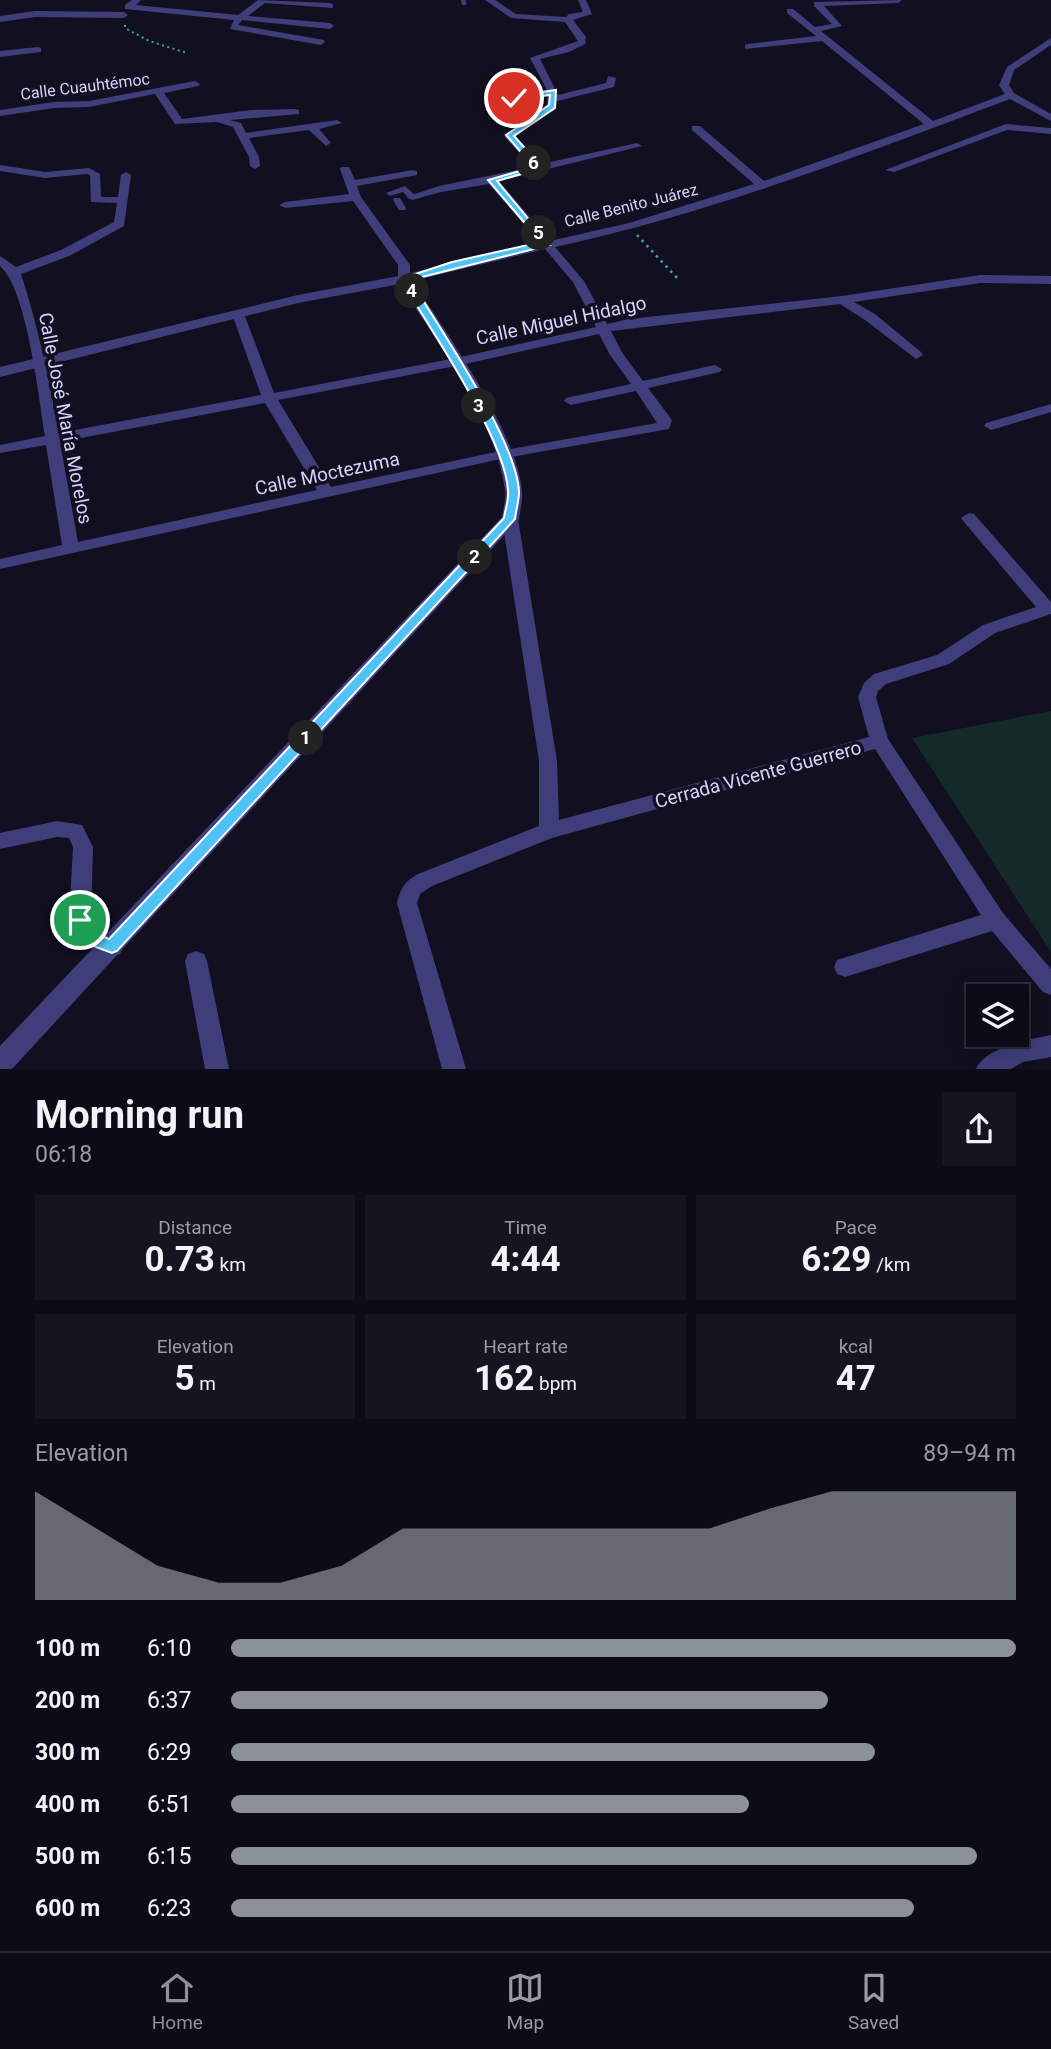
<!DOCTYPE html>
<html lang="en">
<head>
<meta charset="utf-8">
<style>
  :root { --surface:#0e0b18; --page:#171421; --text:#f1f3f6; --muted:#9b9ba2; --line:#2e2b37; --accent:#8c9099 }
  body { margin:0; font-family:Roboto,sans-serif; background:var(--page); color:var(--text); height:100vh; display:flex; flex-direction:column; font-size:26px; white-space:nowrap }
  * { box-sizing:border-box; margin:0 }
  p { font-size:23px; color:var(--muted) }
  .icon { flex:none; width:38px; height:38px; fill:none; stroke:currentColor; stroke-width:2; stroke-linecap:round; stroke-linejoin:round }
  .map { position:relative; height:1069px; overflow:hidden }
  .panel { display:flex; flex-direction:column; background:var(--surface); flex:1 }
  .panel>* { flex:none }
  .buttons { position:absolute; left:966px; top:984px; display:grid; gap:14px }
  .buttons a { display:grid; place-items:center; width:63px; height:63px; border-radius:0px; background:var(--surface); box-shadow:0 4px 18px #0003,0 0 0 2px var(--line); font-size:35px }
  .pin { position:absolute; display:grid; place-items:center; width:60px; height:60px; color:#fff; margin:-30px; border:4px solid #fff; border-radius:50%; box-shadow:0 2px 7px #0007 }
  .km { position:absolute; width:35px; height:35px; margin:-18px; border-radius:50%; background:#222; color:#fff; font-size:19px; line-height:35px; text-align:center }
  .round { display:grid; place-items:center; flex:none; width:74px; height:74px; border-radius:0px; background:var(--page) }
  .overview { display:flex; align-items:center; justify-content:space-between; height:119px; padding:0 35px }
  h1 { font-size:38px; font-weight:700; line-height:52px }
  .metrics { display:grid; grid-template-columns:repeat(3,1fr); gap:10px; height:119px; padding:7px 35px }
  .metrics div { display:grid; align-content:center; border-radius:0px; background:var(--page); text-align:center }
  .metrics b { font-size:35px; font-weight:700 }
  .metrics small { font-size:19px; font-weight:400 }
  .metrics p { font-size:19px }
  .chart { height:196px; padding:14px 35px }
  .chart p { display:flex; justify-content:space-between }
  .chart svg { width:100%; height:126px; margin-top:7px; fill:var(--accent); opacity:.7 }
  ul { padding:0 35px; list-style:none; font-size:23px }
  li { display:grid; grid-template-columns:112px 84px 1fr; align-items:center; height:52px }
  li i { height:18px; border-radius:9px; background:var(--accent) }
  .tab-bar { display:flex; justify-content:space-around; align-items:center; height:98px; border-top:2px solid var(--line); background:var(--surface); font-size:19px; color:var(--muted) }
  .tab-bar a { display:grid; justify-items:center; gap:4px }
  .tab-bar .selected { color:var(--accent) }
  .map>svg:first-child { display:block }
  .green { fill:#132a28 }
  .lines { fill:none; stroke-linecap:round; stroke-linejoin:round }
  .path-far1 { stroke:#39a99f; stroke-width:2; stroke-dasharray:2 3.5; stroke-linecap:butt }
  .path { stroke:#39a99f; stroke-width:2.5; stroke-dasharray:2.5 4.5; stroke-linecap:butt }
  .service { stroke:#3f3e7b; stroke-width:4.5 }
  .pedestrian { fill:#3f3e7b; fill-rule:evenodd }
  .minor { fill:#3f3e7b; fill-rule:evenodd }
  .tertiary { fill:#3f3e7b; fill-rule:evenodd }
  .route { fill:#4fc3f7; stroke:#fff; stroke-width:2 }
  .labels { text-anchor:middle; stroke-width:7; stroke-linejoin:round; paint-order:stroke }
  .far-street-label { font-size:16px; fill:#d6d2fb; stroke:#120f20 }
  .street-label { font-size:19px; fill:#d6d2fb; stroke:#120f20 }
</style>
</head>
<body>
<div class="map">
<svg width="1051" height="1069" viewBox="0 0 1051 1069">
  <rect width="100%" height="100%" fill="#120f20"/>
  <path class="green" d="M1051 711V952L912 738Z"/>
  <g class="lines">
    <g class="path-far1">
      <path d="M125 25V28L149 41 187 53"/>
      <path d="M514 98 541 94"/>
    </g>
    <path class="path" d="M637 235 678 279"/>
    <path class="service" d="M463 0 464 3"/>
    <g class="pedestrian">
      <path d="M405 186 415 195V199H409L403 192 390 196 386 193Z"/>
      <path d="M394 198H400L406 208 405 210H399L393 200Z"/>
    </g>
    <g class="minor">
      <path d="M132 0H141L136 5 238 15 258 0 330 3 333 4V8L265 3 248 16 330 23 334 26 330 29 242 20 238 25 324 40 325 42 321 45 230 29 234 20 125 9V5Z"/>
      <path d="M485 0H495L516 14 566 17 569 14 583 12 578 0H586L592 14 573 20 586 37 585 44 569 52 540 59 558 95 606 83 608 76 616 78 614 87 557 101 555 108 515 136 541 164 637 143 642 146 499 181 550 241 629 223 754 184 692 130V126H700L764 181 924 124 822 41 745 49V45L748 44 816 36 787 13V9H793L815 27 832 24 814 6V2L902 0 898 3 824 6 842 26 821 31 933 121 1005 94 999 85 1007 67 1051 38V45L1014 70 1009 85 1014 93 1051 114V121L1010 99C861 155 712 213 555 247L584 281 607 324 629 319 842 296 980 275 1051 276V284L980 283 854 302 875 314 921 352 923 355 916 359 865 320 840 304 611 331 623 354 643 381 715 365 722 369 720 372 648 388 672 420 669 429 505 458 0 569V559L62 545 46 445 0 453V445L45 436C39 399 27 289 0 266V256L16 267 61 250 114 222 117 203 91 202 90 175 87 174 45 178 0 171V165L45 172 89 168 100 174 101 197H118L121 175 126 172 131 175 124 226 69 256 21 274C38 326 49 379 59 433L261 395 232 314 238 310 244 314 274 393 456 358 596 327 573 282 545 249 404 283 398 279V265L353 201 285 208 279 205 285 202 349 194 340 169 341 167H349L355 180 413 170 417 171V175L357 186 361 197 410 265V273L540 243 489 184 441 192 412 200 406 197 439 186 532 167 504 136 547 105 548 92 530 58 578 41 565 22 511 18ZM599 334 610 355 631 384 566 398 564 401 571 405 636 391 657 423 505 450 331 487 278 400 456 366ZM265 403 317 490 78 542 60 442Z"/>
      <path d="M35 11 124 12 128 15 124 18 35 17 0 22V16Z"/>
      <path d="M38 47 41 48V52L0 57V51Z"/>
      <path d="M195 81 200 84 198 86 164 93 182 119 251 110 295 109 299 110V114L230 120 241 123 246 133 337 120 342 123 319 129 331 143 326 146 309 130 249 138 259 157 260 166 255 169 250 166 249 157 233 127 217 122 175 124 155 94 89 107 54 108 0 116V110L54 102 89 101Z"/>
      <path d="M1006 124 1051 128V134L1007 130 894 172 885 170Z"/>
      <path d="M1051 404V412L991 430 984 426 986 423Z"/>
      <path d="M969 513 974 514 1051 602V614L995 633 949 664 886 684 878 691 876 697 888 739 1003 913 1051 969V995L1043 992 992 931 845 977 837 974 834 967 837 960 981 915 875 749 552 838 432 886 420 894 417 903 466 1069H442L397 903C401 888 404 882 418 874L539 826V761L502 519 505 515H515L518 519 557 761 559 820 869 737 858 697 864 683 874 674 937 655 983 625 1036 607 964 522 961 518Z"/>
      <path d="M57 821 82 825 93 847 91 920 98 931 120 940 123 947 120 954 112 957 82 945 69 921 73 847 69 838 57 837 0 849V833Z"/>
      <path d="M196 951 204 954 207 961 229 1069H205L185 961 188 954Z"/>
      <path d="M1051 1035V1057L1023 1062 1011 1069H976C986 1047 1030 1039 1051 1035Z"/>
    </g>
    <path class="tertiary" d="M404 275 409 276C443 327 518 433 522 492 523 501 520 510 519 519L12 1069H0V1046L502 517C503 509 506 500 505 491 499 426 435 339 400 284L298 303 0 377V367L298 295Z"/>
  </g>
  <path class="route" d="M556 90 555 108 514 136 543 168 497 181 550 245 410 280C438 325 518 443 519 492 519 501 516 510 515 519L117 951 112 953 85 943 72 920 74 916H85L95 933 109 939 504 518C505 510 509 500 508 491 506 440 429 326 400 279L452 262 541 242 488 180 534 167 506 135 549 105 550 95 514 100 512 96Z"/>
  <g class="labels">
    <g class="far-street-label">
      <text transform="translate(85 86) rotate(-7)" y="6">Calle Cuauhtémoc</text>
      <text transform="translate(631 205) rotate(-14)" y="6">Calle Benito Juárez</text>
    </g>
    <g class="street-label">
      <text transform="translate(561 320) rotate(-12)" y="7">Calle Miguel Hidalgo</text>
      <text transform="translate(66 418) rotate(79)" y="7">Calle José María Morelos</text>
      <text transform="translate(327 473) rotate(-12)" y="7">Calle Moctezuma</text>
      <text transform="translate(758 774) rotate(-15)" y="7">Cerrada Vicente Guerrero</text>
    </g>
  </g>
</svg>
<div class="buttons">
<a><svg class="icon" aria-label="layers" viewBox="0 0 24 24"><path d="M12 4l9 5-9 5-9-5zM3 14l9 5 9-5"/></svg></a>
</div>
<div class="pin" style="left:80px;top:920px;background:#1e9e55"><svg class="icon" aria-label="arrive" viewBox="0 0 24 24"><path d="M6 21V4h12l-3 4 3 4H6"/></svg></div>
<div class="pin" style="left:514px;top:98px;background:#d93025"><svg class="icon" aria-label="check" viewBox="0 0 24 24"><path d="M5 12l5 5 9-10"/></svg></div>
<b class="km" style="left:306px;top:738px">1</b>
<b class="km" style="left:475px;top:557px">2</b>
<b class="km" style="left:479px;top:406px">3</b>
<b class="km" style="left:412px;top:291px">4</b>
<b class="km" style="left:539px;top:233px">5</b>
<b class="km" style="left:534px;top:163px">6</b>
</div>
<section class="panel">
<div class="overview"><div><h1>Morning run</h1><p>06:18</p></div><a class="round"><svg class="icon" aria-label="share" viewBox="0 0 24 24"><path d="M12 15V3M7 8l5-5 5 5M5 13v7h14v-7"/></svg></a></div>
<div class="metrics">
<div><p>Distance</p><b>0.73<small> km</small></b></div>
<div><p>Time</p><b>4:44</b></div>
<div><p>Pace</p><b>6:29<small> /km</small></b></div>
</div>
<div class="metrics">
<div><p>Elevation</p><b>5<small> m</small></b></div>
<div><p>Heart rate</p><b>162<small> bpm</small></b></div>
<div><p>kcal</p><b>47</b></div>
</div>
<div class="chart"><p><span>Elevation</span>89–94 m</p>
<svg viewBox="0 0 160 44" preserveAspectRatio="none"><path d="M0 44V6L10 19L20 32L30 38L40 38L50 32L60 19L70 19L80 19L90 19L100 19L110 19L120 12L130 6L140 6L150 6L160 6V44z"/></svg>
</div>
<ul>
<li><b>100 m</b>6:10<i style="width:100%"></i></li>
<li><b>200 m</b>6:37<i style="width:76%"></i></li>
<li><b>300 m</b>6:29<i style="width:82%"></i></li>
<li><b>400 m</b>6:51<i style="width:66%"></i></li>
<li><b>500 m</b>6:15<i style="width:95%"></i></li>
<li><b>600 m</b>6:23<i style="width:87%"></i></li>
</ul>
</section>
<nav class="tab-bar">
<a class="selected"><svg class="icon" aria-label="home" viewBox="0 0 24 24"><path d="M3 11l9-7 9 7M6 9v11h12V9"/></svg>Home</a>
<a><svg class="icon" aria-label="map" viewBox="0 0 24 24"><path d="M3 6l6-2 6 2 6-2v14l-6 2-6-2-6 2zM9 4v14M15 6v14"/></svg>Map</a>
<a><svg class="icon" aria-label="saved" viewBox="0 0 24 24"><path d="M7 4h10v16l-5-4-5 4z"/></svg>Saved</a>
</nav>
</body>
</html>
